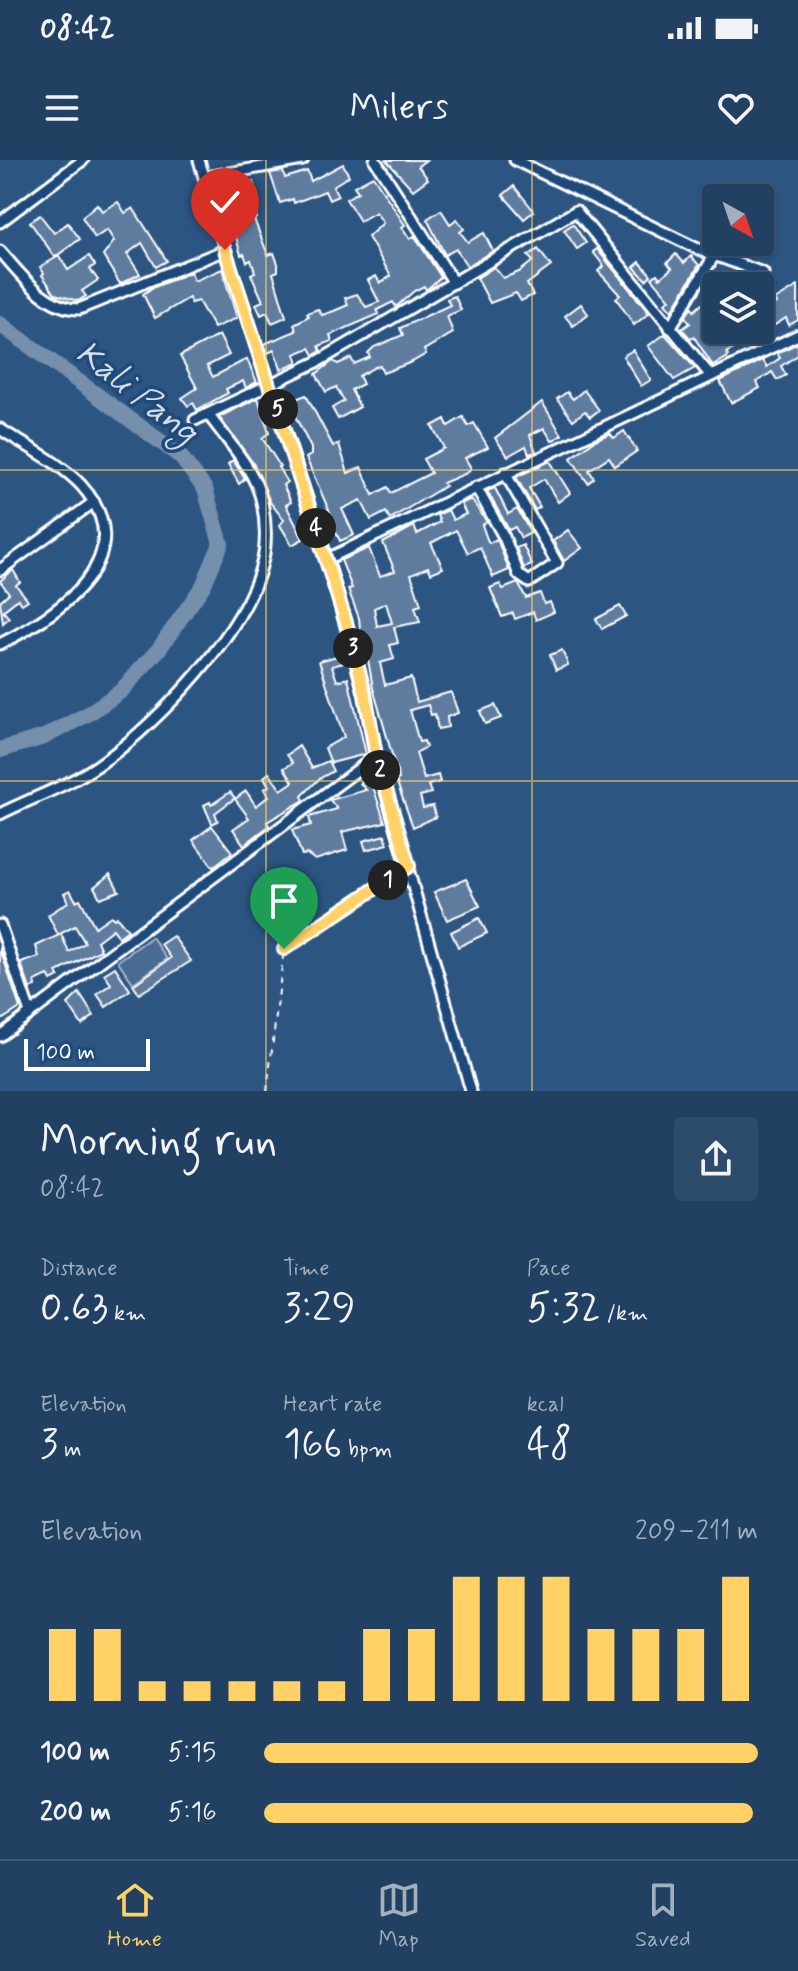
<!DOCTYPE html>
<html lang="en">
<head>
<meta charset="utf-8">
<style>
  :root { --surface:#214062; --page:#2d4b6b; --text:#f1f3f6; --muted:#a2afbe; --line:#3e5977; --accent:#ffd166 }
  body { margin:0; font-family:Mynerve,sans-serif; background:var(--page); color:var(--text); height:100vh; display:flex; flex-direction:column; font-size:30px; white-space:nowrap }
  * { box-sizing:border-box; margin:0 }
  p { font-size:26px; color:var(--muted) }
  .icon { flex:none; width:44px; height:44px; fill:none; stroke:currentColor; stroke-width:2; stroke-linecap:round; stroke-linejoin:round }
  .map { position:relative; height:931px; overflow:hidden }
  .panel { display:flex; flex-direction:column; background:var(--surface); flex:1 }
  .panel>* { flex:none }
  .needle { width:52px; rotate:140deg }
  .tools { position:absolute; left:702px; top:24px; display:grid; gap:16px }
  .tools a { display:grid; place-items:center; width:72px; height:72px; border-radius:8px; background:var(--surface); box-shadow:0 2px 6px #0004,0 0 0 2px var(--line); font-size:40px }
  .scale { position:absolute; left:24px; bottom:20px; width:126px; box-sizing:border-box; padding-left:8px; border:4px solid #fff; border-top:0; font-size:22px; line-height:28px; white-space:nowrap; color:#fff; -webkit-text-stroke:6px #1f4a7a; paint-order:stroke }
  .pin { position:absolute; display:grid; place-items:center; width:68px; height:68px; color:#fff; margin:-82px -34px; border-radius:50% 50% 50% 0; rotate:-45deg; box-shadow:0 0 8px #0007 }
  .pin .icon { rotate:45deg }
  .km { position:absolute; width:40px; height:40px; margin:-20px; border-radius:50%; background:#222; color:#fff; font-size:22px; line-height:40px; text-align:center }
  .round { display:grid; place-items:center; flex:none; width:84px; height:84px; border-radius:8px; background:var(--page) }
  .head { display:flex; align-items:center; justify-content:space-between; height:136px; padding:0 40px }
  h1 { font-size:44px; font-weight:600; line-height:60px }
  .metrics { display:grid; grid-template-columns:repeat(3,1fr); gap:12px; height:136px; padding:8px 40px }
  .metrics div { display:grid; align-content:center }
  .metrics b { font-size:40px; font-weight:600 }
  .metrics small { font-size:22px; font-weight:400 }
  .metrics p { font-size:22px }
  .chart { height:224px; padding:16px 40px }
  .chart p { display:flex; justify-content:space-between }
  .chart svg { width:100%; height:144px; margin-top:8px; stroke:var(--accent); stroke-width:6 }
  ul { padding:0 40px; list-style:none; font-size:26px }
  li { display:grid; grid-template-columns:128px 96px 1fr; align-items:center; height:60px }
  li i { height:20px; border-radius:10px; background:var(--accent) }
  .status { display:flex; justify-content:space-between; align-items:center; height:56px; padding:0 40px; background:var(--surface); direction:ltr }
  .status svg { height:22px; fill:currentColor }
  header { display:flex; justify-content:space-between; align-items:center; height:104px; padding:0 40px; background:var(--surface); font-size:36px; font-weight:600 }
  .menu { display:flex; justify-content:space-around; align-items:center; height:112px; border-top:2px solid var(--line); background:var(--surface); font-size:22px; color:var(--muted) }
  .menu a { display:grid; justify-items:center; gap:4px }
  .menu .active { color:var(--accent) }
  .map>svg:first-child { display:block }
  .green { fill:#486b92; stroke:#a4b5c8; stroke-width:2 }
  .lines { fill:none; stroke-linecap:round; stroke-linejoin:round }
  .river { stroke:#748fad; stroke-width:16 }
  .building { fill:#5e7c9f; stroke:#fff; stroke-width:2; fill-rule:evenodd }
  .minor-casing { stroke:#fff; stroke-width:15 }
  .path { stroke:#fff; stroke-width:2; stroke-dasharray:6 6; stroke-linecap:butt }
  .minor { stroke:#1f4a7a; stroke-width:9 }
  .route-casing { stroke:#fff; stroke-width:16 }
  .route { stroke:#ffd166; stroke-width:10 }
  .grid { fill:none; stroke:#ffd166; stroke-width:2; stroke-opacity:0.55 }
  .labels { text-anchor:middle; stroke-width:7; stroke-linejoin:round; paint-order:stroke }
  .water-label { font-size:34px; font-style:italic; fill:#d5dde6; stroke:#1f4a7a }
</style>
</head>
<body>
<div class="status"><b>08:42</b><svg viewBox="0 0 49 12"><path d="M0 12V9h3v3zM5 12V6h3v6zM10 12V3h3v9zM15 12V0h3v12zM26 1h20v11H26zM47 4h2v5h-2z"/></svg></div>
<header><svg class="icon" aria-label="menu" viewBox="0 0 24 24"><path d="M4 6h16M4 12h16M4 18h16"/></svg>Milers<svg class="icon" aria-label="heart" viewBox="0 0 24 24"><path d="M12 20l-8-8c-3-5 5-10 8-4 3-6 11-1 8 4z"/></svg></header>
<div class="map">
<svg width="798" height="931" viewBox="0 0 798 931">
  <rect width="100%" height="100%" fill="#2c5582"/>
  <filter id="ink" filterUnits="userSpaceOnUse"><feTurbulence type="fractalNoise" baseFrequency=".0125" numOctaves="2"/><feDisplacementMap in="SourceGraphic" scale="16" xChannelSelector="R" yChannelSelector="G"/><feConvolveMatrix kernelMatrix="1 2 1 2 8 2 1 2 1" color-interpolation-filters="sRGB"/></filter>
  <g filter="url(#ink)">
    <path class="green" d="M152 777 167 799 133 823 118 801Z"/>
    <g class="lines">
      <path class="river" d="M0 164 180 296 205 329 221 384 203 426 159 489 121 531 88 554 44 577 0 590"/>
    </g>
    <g class="building">
      <path d="M386 0H426L418 6 428 19 413 30Z"/>
      <path d="M343 4 349 16 333 26 338 36 329 40 325 31 294 43 293 39 280 43 270 13 283 11 285 18 307 11 311 21Z"/>
      <path d="M373 16 405 65 402 67 410 79 414 76 419 83 441 117 426 130 424 126 414 131 396 147 393 142 377 150 379 154 330 175 332 181 319 186 321 191 314 195 310 188 295 194 298 202 281 209 274 190 268 193 264 184 296 171 294 164 309 156 307 153 318 149 322 155 334 151 348 145 345 138 357 134 366 147 379 142 368 120 376 116 380 123 391 116 368 77 383 63 376 52 360 61 346 39 358 32 354 26Z"/>
      <path d="M239 19 241 25 253 22 257 35 250 37 257 58 254 59 268 95 274 93 278 104V111L273 113 286 157 272 163 267 152 261 155 256 144 263 141 251 114 255 112 251 100 247 102 244 94 241 95 220 22Z"/>
      <path d="M514 26 534 51 524 59 503 35Z"/>
      <path d="M118 42 125 53 133 48 167 101 156 107 142 83 127 94 140 114 120 124 103 96 114 81 107 70 95 78 82 57 97 44 102 51Z"/>
      <path d="M441 50 450 64 457 59 464 69 460 72 468 82 484 73 493 91 467 106 456 89 445 95 427 59Z"/>
      <path d="M40 55 54 73 68 63 80 79 55 97 30 62Z"/>
      <path d="M573 64 586 83 577 89 564 70Z"/>
      <path d="M538 89 551 106 527 124 533 135 521 141 516 133 490 143 477 118 494 107 503 118 519 112 533 101 528 96Z"/>
      <path d="M597 89 649 153 634 165 616 138 620 135 598 111 604 106 593 92Z"/>
      <path d="M676 94 684 103 691 96 699 105 672 151 665 143 670 139 652 118 657 114 660 118 672 108 667 103Z"/>
      <path d="M59 96 68 110 89 96 95 105 90 109 98 120 82 131 86 136 78 141 55 134 42 115 44 113 40 107Z"/>
      <path d="M640 102 651 115 646 120 634 107Z"/>
      <path d="M222 109 237 158 214 168 198 141 191 143 189 138 155 158 143 134 152 128 191 112 194 121Z"/>
      <path d="M716 126V170H760L750 176 752 180 727 192 728 197 713 206 694 177 691 179 682 169 690 163 685 157 692 147 694 151 710 137 707 133Z"/>
      <path d="M798 126V160L789 165 786 158 775 165 772 161 760 169V143L765 151 777 143 775 140Z"/>
      <path d="M455 136 461 150 447 156 453 173 424 190 426 194 412 202 383 213 380 206 375 207 359 216 363 224 351 230 360 247 338 259 332 248 344 241 336 227 326 232 316 214 333 201 338 204 351 198 354 204 370 197 368 193 374 187 403 175 400 168 450 145 447 139Z"/>
      <path d="M581 144 588 154 573 166 565 156Z"/>
      <path d="M665 174 695 208 674 220 648 186Z"/>
      <path d="M219 175 229 195 207 206 213 217 247 199 257 222 246 228 243 221 226 229 228 233 197 250 193 243 188 246 182 238 197 228 180 196Z"/>
      <path d="M798 183V195L781 206 786 215 777 220 772 212 757 222 760 228 731 243 720 221 763 200 767 207 780 198 777 193Z"/>
      <path d="M633 190 651 220 641 226 623 196Z"/>
      <path d="M584 230 599 250 590 257 585 251 573 260 557 239 567 232 573 239Z"/>
      <path d="M306 235 333 286 339 284 348 313 361 307 373 335 388 327 391 333 431 313 423 299 444 288 432 266 445 259 448 266 463 257 468 266 474 263 488 287 465 298 471 308 467 313 443 323 445 326 390 359 386 352 371 360 361 340 342 349 354 375 340 381 334 368 326 372 325 368 322 359 331 355 306 298 311 295V288L288 242Z"/>
      <path d="M258 238 269 273 262 278 280 306 278 307 287 322 283 325 291 342 286 345 303 379 292 385 280 365 284 360 270 342 253 303 219 257Z"/>
      <path d="M542 242 562 275 552 281 544 268 530 275 536 292 529 294 526 286 508 296 495 278Z"/>
      <path d="M624 271 637 291 615 306 609 297 589 310 594 318 588 323 571 298 595 280 610 273 614 278Z"/>
      <path d="M233 300 245 319 239 324 228 304Z"/>
      <path d="M550 301 570 333 558 342 544 319 529 328 540 347 535 350 516 317Z"/>
      <path d="M495 328 508 354 517 349 531 373 521 378 515 367 509 370 487 331Z"/>
      <path d="M471 339 487 362 482 365 487 379 489 383 497 379 509 410 493 417 480 387 468 393 456 370 431 383 443 408 431 413 428 407 411 414 421 445 415 447 420 462 394 467 398 483 390 485 394 499 380 503 385 525 411 518 417 542 451 532 458 553 447 557 448 567 438 569 435 554 431 555 428 545 410 550 419 582 424 581 426 587 416 593 424 619 438 615 440 622 428 625 431 633 420 636 423 648 433 646 436 657 413 667 396 620 399 619 373 528 364 477 361 478 359 458 348 429 352 428 341 400 369 388 380 416 395 411 383 383 414 366 417 374 440 362 437 355 448 350 453 360 466 354 461 344ZM386 443 392 463 377 466 374 448Z"/>
      <path d="M568 370 582 388 564 401 553 381Z"/>
      <path d="M523 385 532 405 524 408 516 388Z"/>
      <path d="M13 410 20 422 16 425 28 440 22 444 18 439 3 451 9 458 3 463 0 441 9 433 0 421Z"/>
      <path d="M518 423 526 438 540 433 544 444 550 442 554 452 536 460 533 452 515 459 513 453 502 457 490 428 500 424 503 429Z"/>
      <path d="M620 446 626 456 602 469 596 459Z"/>
      <path d="M562 490 568 505 556 510 550 495Z"/>
      <path d="M341 495 343 503 332 506 337 521 348 518 366 594 331 603 325 588 344 577 319 501Z"/>
      <path d="M495 545 501 558 485 564 480 551Z"/>
      <path d="M299 586 312 608 328 601 333 611 319 619 302 636 304 640 267 662 269 666 244 685 233 669 249 658 235 639 246 631 256 646 269 636 264 629 269 626 264 617 269 613 281 630 293 622 284 608 293 603 287 595Z"/>
      <path d="M369 615 385 662 342 672 347 690 315 700 307 694 302 695 292 670 311 665 309 657 337 649 330 640 366 630 360 623Z"/>
      <path d="M230 632 235 638 215 653 218 661 212 664 204 645 210 642 211 645Z"/>
      <path d="M212 666 232 692 213 707 193 680Z"/>
      <path d="M385 675 388 684 366 690 363 681Z"/>
      <path d="M110 714 119 731 100 738 94 727Z"/>
      <path d="M466 719 480 746 447 760 434 732Z"/>
      <path d="M70 730 76 741 80 739 95 767 111 756 114 759 117 757 128 770 119 777 113 769 97 781 101 790 57 812 59 817 51 821 48 815 35 821 36 826 30 829 21 803 39 797 36 786 61 774 69 792 85 783 75 766 58 775 48 755 68 742 64 733Z"/>
      <path d="M479 758 487 773 458 787 451 772Z"/>
      <path d="M173 776 191 801 139 834 133 825 171 798 161 784Z"/>
      <path d="M0 788 20 848 0 861Z"/>
      <path d="M115 807 130 830 106 847 97 834 111 824 104 814Z"/>
      <path d="M79 833 94 856 82 865 68 844Z"/>
    </g>
    <g class="lines">
      <g class="minor-casing">
        <g id="minor">
          <path d="M199 0 225 90 327 399"/>
          <path d="M375 0 454 123"/>
          <path d="M515 0 698 89 763 113"/>
          <path d="M205 17 303 0"/>
          <path d="M0 62 83 0"/>
          <path d="M0 91C21 114 45 149 79 149L225 90"/>
          <path d="M670 168 714 96"/>
          <path d="M195 260 317 202 576 51 710 215"/>
          <path d="M0 269C27 287 59 302 81 325 145 396 60 454 0 484"/>
          <path d="M476 327 504 377 519 415 529 422 557 403 505 313"/>
          <path d="M0 410 94 342"/>
          <path d="M0 654C34 637 73 624 104 601 159 562 246 471 262 403 267 385 266 361 262 342 255 309 227 281 208 254"/>
          <path d="M0 765 30 853"/>
          <path d="M0 876 376 596"/>
          <path d="M471 931 376 596 365 534 327 399 798 175"/>
        </g>
      </g>
      <path class="path" d="M267 931 284 789 398 713"/>
      <use href="#minor" class="minor"/>
    </g>
  </g>
  <g class="lines" filter="url(#ink)">
    <g class="route-casing">
      <path id="route" d="M225 90 346 462 365 534 376 596 409 706 284 789"/>
    </g>
    <use href="#route" class="route"/>
  </g>
  <path class="grid" d="M266 0V931M532 0V931M0 310H798M0 621H798"/>
  <g class="labels">
    <g class="water-label">
      <text transform="translate(138 231) rotate(38)" y="12">Kali Pang</text>
    </g>
  </g>
</svg>
<div class="tools">
<a><svg class="needle" viewBox="-14 -14 28 28"><path d="M0-13l5 13h-10z" fill="#e53935"/><path d="M0 13l5-13h-10z" fill="#a2afbe"/></svg></a>
<a><svg class="icon" aria-label="layers" viewBox="0 0 24 24"><path d="M12 4l9 5-9 5-9-5zM3 14l9 5 9-5"/></svg></a>
</div>
<div class="scale">100 m</div>
<div class="pin" style="left:284px;top:789px;background:#1e9e55"><svg class="icon" aria-label="arrive" viewBox="0 0 24 24"><path d="M6 21V4h12l-3 4 3 4H6"/></svg></div>
<div class="pin" style="left:225px;top:90px;background:#d93025"><svg class="icon" aria-label="check" viewBox="0 0 24 24"><path d="M5 12l5 5 9-10"/></svg></div>
<b class="km" style="left:388px;top:720px">1</b>
<b class="km" style="left:380px;top:610px">2</b>
<b class="km" style="left:353px;top:488px">3</b>
<b class="km" style="left:316px;top:368px">4</b>
<b class="km" style="left:278px;top:249px">5</b>
</div>
<section class="panel">
<div class="head"><div><h1>Morning run</h1><p>08:42</p></div><a class="round"><svg class="icon" aria-label="share" viewBox="0 0 24 24"><path d="M12 15V3M7 8l5-5 5 5M5 13v7h14v-7"/></svg></a></div>
<div class="metrics">
<div><p>Distance</p><b>0.63<small> km</small></b></div>
<div><p>Time</p><b>3:29</b></div>
<div><p>Pace</p><b>5:32<small> /km</small></b></div>
</div>
<div class="metrics">
<div><p>Elevation</p><b>3<small> m</small></b></div>
<div><p>Heart rate</p><b>166<small> bpm</small></b></div>
<div><p>kcal</p><b>48</b></div>
</div>
<div class="chart"><p><span>Elevation</span>209–211 m</p>
<svg viewBox="0 0 160 44" preserveAspectRatio="none"><path d="M5 44V22M15 44V22M25 44V38M35 44V38M45 44V38M55 44V38M65 44V38M75 44V22M85 44V22M95 44V6M105 44V6M115 44V6M125 44V22M135 44V22M145 44V22M155 44V6"/></svg>
</div>
<ul>
<li><b>100 m</b>5:15<i style="width:100%"></i></li>
<li><b>200 m</b>5:16<i style="width:99%"></i></li>
</ul>
</section>
<nav class="menu">
<a class="active"><svg class="icon" aria-label="home" viewBox="0 0 24 24"><path d="M3 11l9-7 9 7M6 9v11h12V9"/></svg>Home</a>
<a><svg class="icon" aria-label="map" viewBox="0 0 24 24"><path d="M3 6l6-2 6 2 6-2v14l-6 2-6-2-6 2zM9 4v14M15 6v14"/></svg>Map</a>
<a><svg class="icon" aria-label="saved" viewBox="0 0 24 24"><path d="M7 4h10v16l-5-4-5 4z"/></svg>Saved</a>
</nav>
</body>
</html>
